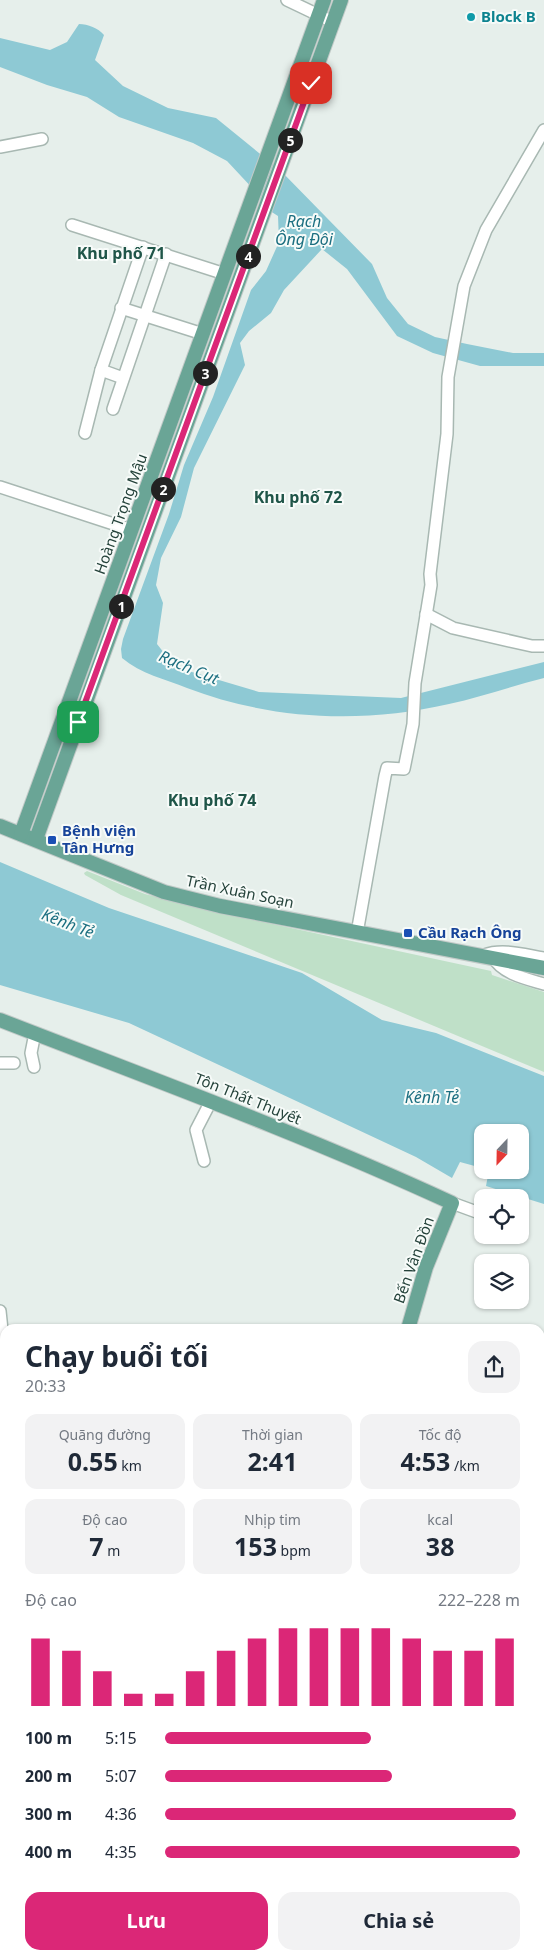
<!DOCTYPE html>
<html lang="vi">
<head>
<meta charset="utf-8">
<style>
  :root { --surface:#fff; --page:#f2f2f3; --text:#1f2937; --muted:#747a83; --accent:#db2777 }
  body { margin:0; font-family:"Noto Sans",sans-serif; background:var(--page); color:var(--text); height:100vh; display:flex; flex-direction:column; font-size:19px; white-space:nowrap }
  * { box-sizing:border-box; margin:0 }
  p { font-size:16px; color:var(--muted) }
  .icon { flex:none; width:28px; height:28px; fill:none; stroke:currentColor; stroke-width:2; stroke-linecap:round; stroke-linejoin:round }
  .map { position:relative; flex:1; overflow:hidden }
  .side { position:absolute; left:0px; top:1324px; width:545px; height:636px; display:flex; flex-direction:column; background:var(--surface); border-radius:15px 15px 0 0; box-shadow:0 1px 4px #0004 }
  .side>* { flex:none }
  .needle { width:32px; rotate:202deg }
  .tools { position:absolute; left:474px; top:1124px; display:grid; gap:10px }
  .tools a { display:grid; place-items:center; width:55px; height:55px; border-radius:10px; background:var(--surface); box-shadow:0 1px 4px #0004; font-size:25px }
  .pin { position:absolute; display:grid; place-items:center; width:42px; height:42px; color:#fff; margin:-21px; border-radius:10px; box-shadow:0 2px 8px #0006 }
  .km { position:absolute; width:25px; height:25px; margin:-12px; border-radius:50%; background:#222; color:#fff; font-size:14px; line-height:25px; text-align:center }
  .round { display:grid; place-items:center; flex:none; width:52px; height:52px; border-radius:15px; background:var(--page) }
  .overview { display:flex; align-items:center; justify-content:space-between; height:85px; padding:0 25px }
  h1 { font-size:28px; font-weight:700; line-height:38px }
  .figures { display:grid; grid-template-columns:repeat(3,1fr); gap:8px; height:85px; padding:5px 25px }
  .figures div { display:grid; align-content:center; border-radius:12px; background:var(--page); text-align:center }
  .figures b { font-size:25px; font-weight:700 }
  .figures small { font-size:14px; font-weight:400 }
  .figures p { font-size:14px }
  .chart { height:140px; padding:10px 25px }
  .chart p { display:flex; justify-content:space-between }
  .chart svg { width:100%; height:90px; margin-top:5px; stroke:var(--accent); stroke-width:6 }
  .action { display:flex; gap:10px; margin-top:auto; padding:10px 25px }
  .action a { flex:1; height:58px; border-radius:15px; background:var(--accent); color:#fff; font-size:20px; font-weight:700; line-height:58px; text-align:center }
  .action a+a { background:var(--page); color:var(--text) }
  ul { padding:0 25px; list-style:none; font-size:16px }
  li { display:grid; grid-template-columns:80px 60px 1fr; align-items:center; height:38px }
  li i { height:12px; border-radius:6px; background:var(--accent) }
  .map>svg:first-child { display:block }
  .built { fill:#d4dfda }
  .green { fill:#bfe0c8 }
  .water { fill:#8ec9d4 }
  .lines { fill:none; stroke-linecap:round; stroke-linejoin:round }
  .minor-casing { stroke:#a8b8b2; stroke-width:14 }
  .major-casing { stroke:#c2cac8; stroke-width:16 }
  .highway-casing { stroke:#c2cac8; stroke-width:18 }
  .minor { stroke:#fff; stroke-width:11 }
  .major { stroke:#6aa596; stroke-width:14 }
  .highway { stroke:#2f6f62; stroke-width:15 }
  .route-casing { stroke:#fff; stroke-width:10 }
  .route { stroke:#db2777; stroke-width:6 }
  .culture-dot { fill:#0f9aa8; stroke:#f7fbf9; stroke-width:2 }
  .transit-dot { fill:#1a4fb4; stroke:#f7fbf9; stroke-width:2 }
  .labels { text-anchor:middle; stroke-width:4; stroke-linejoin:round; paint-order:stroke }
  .culture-label { font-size:15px; font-weight:bold; fill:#0d838f; stroke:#f7fbf9; text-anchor:start }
  .street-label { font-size:15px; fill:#24423a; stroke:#f7fbf9 }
  .transit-label { font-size:15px; font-weight:bold; fill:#164399; stroke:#f7fbf9; text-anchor:start }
  .water-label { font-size:16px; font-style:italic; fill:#1c6f80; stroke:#f7fbf9 }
  .neighbourhood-label { font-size:16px; font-weight:bold; fill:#1f5548; stroke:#f7fbf9 }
</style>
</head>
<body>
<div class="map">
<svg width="544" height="1959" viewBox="0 0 544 1959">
  <rect width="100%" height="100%" fill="#e6efeb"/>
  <g class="built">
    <rect x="0" y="1523" width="5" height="53"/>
    <path d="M201 1955H259L248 1959H201Z"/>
  </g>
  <path class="green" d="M87 871 145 894 221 913 491 971 492 975 544 992V1072L121 895 85 875 84 873Z"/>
  <g class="water">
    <path d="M79 24C88 24 98 28 104 35L95 60 123 86 168 108 216 118 280 170 372 264 387 298 408 324 435 337 467 344 513 353H544V366H480L433 353 397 336 347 269 322 249 284 290 271 313 249 331 240 343 245 365 194 468 181 517 161 558 156 585 163 603 157 644 175 667 259 692 401 698 544 662V678C512 686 481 697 449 704 362 724 271 720 187 688 165 679 141 674 122 658L121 649 123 639 169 514 184 465 213 397 251 290 266 271 279 242 278 216 267 209 255 191 227 161 193 143 119 117 87 97 47 85 0 67V38L50 50 67 42Z"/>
    <path d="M0 862 109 908 302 973 382 1020 436 1033 544 1076V1204L486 1186 489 1170H520V1132H482V1168L460 1162 452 1178 416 1157 129 1023 0 985Z"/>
    <path d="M544 1629V1704L540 1705V1631Z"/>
    <path d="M5 1790V1860L0 1861V1791Z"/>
  </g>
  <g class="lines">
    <g class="minor-casing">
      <g id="minor">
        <path d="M287 0 333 22"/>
        <path d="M0 147 42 139"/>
        <path d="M72 225 225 274"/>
        <path d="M121 308 203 334"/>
        <path d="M101 370 123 378"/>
        <path d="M113 409 166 254"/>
        <path d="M85 433 101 370 143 247"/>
        <path d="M0 487 132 530"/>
        <path d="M426 614 453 628 532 646H544"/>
        <path d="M357 933 385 776 387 768 404 769 413 724 415 683 431 585 430 574 447 434 448 377 464 286 486 230 544 130"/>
        <path d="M484 955C503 948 525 955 544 958"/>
        <path d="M493 957C502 974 527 979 544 984"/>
        <path d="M0 1063H14"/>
        <path d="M34 1067 31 1053 35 1033"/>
        <path d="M204 1161 196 1130 211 1101"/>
        <path d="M452 1203 482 1214"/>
        <path d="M0 1311 5 1358"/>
        <path d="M0 1433 5 1432"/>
        <path d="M0 1637 5 1636"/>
        <path d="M540 1952 542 1959"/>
        <path d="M60 1955V1959"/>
        <path d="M369 1955 370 1959"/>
        <path d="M416 1955 418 1959"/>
        <path d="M454 1955 456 1959"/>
        <path d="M496 1955 497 1959"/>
        <path d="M393 1959 408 1955"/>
      </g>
    </g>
    <g class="major-casing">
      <g id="major">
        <path d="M0 826 164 892 220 906 544 968"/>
        <path d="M21 834 324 0"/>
        <path d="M36 839 341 0"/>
        <path d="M0 1020C152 1079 305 1135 452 1203L426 1267 408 1329"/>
        <path d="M540 1607 544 1605"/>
        <path d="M540 1618 544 1616"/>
        <path d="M540 1712 544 1711"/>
        <path d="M0 1765 5 1764"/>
        <path d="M540 1767 544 1766"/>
        <path d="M0 1778 5 1777"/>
        <path d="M0 1874 5 1873"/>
        <path d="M0 1915 5 1914"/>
      </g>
    </g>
    <g class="highway-casing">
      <g id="highway">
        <path d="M540 1732 544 1730"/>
        <path d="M540 1751 544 1750"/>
        <path d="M0 1885 5 1884"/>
        <path d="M0 1901H5"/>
      </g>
    </g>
    <use href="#minor" class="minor"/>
    <use href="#major" class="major"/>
    <use href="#highway" class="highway"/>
  </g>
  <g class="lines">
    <g class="route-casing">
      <path id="route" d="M78 722 311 83"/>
    </g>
    <use href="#route" class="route"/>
  </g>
  <circle class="culture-dot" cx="471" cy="17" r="5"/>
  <g class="transit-dot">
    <rect x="47" y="835" width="10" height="10" rx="2.5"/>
    <rect x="403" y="928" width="10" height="10" rx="2.5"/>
  </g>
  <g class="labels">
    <g class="culture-label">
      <text x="481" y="22">Block B</text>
    </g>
    <g class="street-label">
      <text transform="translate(121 514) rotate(-70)" y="5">Hoàng Trọng Mậu</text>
      <text transform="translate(240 892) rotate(12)" y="5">Trần Xuân Soạn</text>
      <text transform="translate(248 1099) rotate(22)" y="5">Tôn Thất Thuyết</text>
      <text transform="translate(414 1260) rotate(-70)" y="5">Bến Vân Đồn</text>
    </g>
    <g class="transit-label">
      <text x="62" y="836">Bệnh viện<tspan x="62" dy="17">Tân Hưng</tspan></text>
      <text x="418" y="938">Cầu Rạch Ông</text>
    </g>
    <g class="water-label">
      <text x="304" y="227">Rạch<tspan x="304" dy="18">Ông Đội</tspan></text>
      <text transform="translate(189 667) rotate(23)" y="6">Rạch Cụt</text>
      <text transform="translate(68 923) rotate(21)" y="6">Kênh Tẻ</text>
      <text x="432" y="1103">Kênh Tẻ</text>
    </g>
    <g class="neighbourhood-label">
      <text x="121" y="259">Khu phố 71</text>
      <text x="298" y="503">Khu phố 72</text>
      <text x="212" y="806">Khu phố 74</text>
    </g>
  </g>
</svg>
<div class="tools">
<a><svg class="needle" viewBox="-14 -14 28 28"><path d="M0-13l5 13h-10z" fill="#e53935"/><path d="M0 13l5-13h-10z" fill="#747a83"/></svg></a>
<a><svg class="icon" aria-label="locate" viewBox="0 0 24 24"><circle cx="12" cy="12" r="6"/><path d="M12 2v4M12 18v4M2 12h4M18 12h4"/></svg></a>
<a><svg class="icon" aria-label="layers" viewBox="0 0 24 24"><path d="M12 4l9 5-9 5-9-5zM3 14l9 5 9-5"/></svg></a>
</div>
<div class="pin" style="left:78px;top:722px;background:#1e9e55"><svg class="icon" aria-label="arrive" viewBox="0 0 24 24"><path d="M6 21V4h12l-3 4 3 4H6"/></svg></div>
<div class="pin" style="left:311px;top:83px;background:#d93025"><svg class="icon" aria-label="check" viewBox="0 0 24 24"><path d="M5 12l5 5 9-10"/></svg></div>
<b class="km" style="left:121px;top:606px">1</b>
<b class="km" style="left:163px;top:489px">2</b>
<b class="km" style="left:205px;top:373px">3</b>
<b class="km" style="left:248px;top:256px">4</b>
<b class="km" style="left:290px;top:140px">5</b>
<section class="side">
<div class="overview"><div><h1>Chạy buổi tối</h1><p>20:33</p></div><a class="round"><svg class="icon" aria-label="share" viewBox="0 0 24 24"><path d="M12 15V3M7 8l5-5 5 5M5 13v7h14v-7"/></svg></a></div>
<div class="figures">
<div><p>Quãng đường</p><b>0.55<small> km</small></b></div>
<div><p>Thời gian</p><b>2:41</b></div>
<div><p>Tốc độ</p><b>4:53<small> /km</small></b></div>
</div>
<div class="figures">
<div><p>Độ cao</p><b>7<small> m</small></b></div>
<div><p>Nhịp tim</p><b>153<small> bpm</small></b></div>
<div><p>kcal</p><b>38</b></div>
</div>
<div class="chart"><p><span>Độ cao</span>222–228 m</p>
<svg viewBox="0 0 160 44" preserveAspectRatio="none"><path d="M5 44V11M15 44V17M25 44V27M35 44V38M45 44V38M55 44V27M65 44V17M75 44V11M85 44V6M95 44V6M105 44V6M115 44V6M125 44V11M135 44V17M145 44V17M155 44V11"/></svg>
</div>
<ul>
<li><b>100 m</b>5:15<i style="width:58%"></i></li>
<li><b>200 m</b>5:07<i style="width:64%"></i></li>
<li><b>300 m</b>4:36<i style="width:99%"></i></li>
<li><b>400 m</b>4:35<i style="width:100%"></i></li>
</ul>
<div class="action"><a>Lưu</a><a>Chia sẻ</a></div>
</section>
</div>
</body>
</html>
